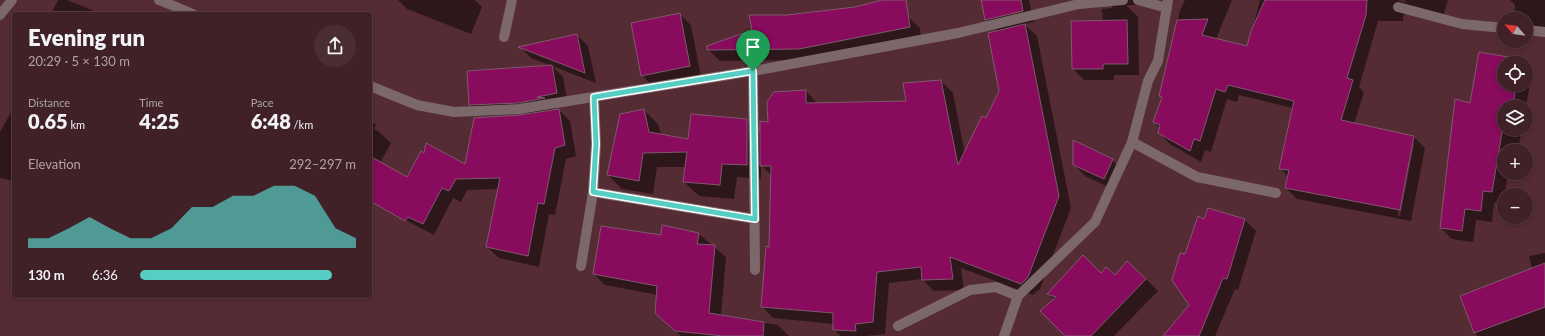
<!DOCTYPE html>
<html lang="en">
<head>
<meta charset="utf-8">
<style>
  :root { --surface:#402127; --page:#4b2e33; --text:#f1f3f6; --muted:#aea3a7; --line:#593e44; --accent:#56cec4 }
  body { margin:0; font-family:Lato,sans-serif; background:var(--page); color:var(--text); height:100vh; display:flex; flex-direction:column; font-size:15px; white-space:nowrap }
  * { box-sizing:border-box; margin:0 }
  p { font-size:13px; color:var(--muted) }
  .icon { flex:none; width:22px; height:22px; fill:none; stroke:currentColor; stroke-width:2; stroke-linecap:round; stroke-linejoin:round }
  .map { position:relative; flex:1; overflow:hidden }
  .panel { position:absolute; left:12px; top:12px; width:360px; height:286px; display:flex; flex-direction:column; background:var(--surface); border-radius:4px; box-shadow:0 2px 6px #0003,0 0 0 1px var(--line) }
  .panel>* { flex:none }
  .needle { width:26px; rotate:298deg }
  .fabs { position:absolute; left:1497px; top:12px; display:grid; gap:8px }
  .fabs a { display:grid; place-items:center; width:36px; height:36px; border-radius:50%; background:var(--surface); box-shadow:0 2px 6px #0003,0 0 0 1px var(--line); font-size:20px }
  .pin { position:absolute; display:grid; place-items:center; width:34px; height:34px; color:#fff; margin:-41px -17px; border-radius:50% 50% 50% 0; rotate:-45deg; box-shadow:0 0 4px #0007 }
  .pin .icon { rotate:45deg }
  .round { display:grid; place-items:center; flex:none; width:42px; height:42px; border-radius:21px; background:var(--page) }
  .summary { display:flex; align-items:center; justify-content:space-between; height:68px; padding:0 16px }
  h1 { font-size:22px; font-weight:800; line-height:30px }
  .stats { display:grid; grid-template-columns:repeat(3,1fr); gap:6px; height:68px; padding:4px 16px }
  .stats div { display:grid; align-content:center }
  .stats b { font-size:20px; font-weight:800 }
  .stats small { font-size:11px; font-weight:400 }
  .stats p { font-size:11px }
  .chart { height:112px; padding:8px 16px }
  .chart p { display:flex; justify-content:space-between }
  .chart svg { width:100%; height:72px; margin-top:4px; fill:var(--accent); opacity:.7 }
  ul { padding:0 16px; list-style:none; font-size:13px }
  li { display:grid; grid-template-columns:64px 48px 1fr; align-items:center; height:30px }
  li i { height:10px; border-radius:5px; background:var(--accent) }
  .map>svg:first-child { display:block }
  .shadow { fill:#0007; fill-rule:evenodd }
  .building { fill:#880b5e; stroke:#81586d }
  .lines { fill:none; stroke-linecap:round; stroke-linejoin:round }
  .lane { stroke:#7c676a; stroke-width:10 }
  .street { stroke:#7c676a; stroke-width:10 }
  .route-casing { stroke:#fff; stroke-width:8 }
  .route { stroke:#56cec4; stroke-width:5 }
</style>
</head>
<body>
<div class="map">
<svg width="1545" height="336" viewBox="0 0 1545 336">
  <rect width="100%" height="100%" fill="#552c34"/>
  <g class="shadow">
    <path d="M58 0H67L92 10 96 14H51Z"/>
    <path d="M398 0H475L482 7 471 34 407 9Z"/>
    <path d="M982 0H1029L1034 22 1024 24 1037 36 1071 208 1040 289 1033 295 961 268 964 290 934 291 922 279 889 283 885 334 866 336H840L834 329V324L773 318 762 306 770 248 771 175 761 165V179L737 177 734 199 699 196 684 182 686 167H657L653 194 622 189 608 175 644 110 658 124 661 135 689 140 747 120 761 135 769 123 806 91 818 104 907 102 941 81 953 93 965 154 987 119 1000 91 998 31 986 19Z"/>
    <path d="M1106 0H1138V5H1126L1138 17 1139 75H1114V80H1084L1073 69 1103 22 1102 9 1113 8Z"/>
    <path d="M1185 0H1232L1216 39 1248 47 1260 0H1397L1407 3 1404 0H1448L1444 14 1407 12 1403 16V21H1378L1359 87 1364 92 1354 124 1414 137 1425 148 1411 221 1297 199 1286 188 1288 177 1280 168 1293 108 1239 95 1237 102 1227 99 1211 152 1205 150 1201 162 1170 144 1159 133 1160 128 1154 122 1163 98 1160 95 1180 10ZM1412 144H1414L1400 216 1398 215Z"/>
    <path d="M1510 0H1545V27L1526 26V19H1519L1515 15V5Z"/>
    <path d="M679 14 691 25 701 77 653 87 642 75Z"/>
    <path d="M908 17 920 28 921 38 811 60 720 61 708 49Z"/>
    <path d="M577 35 588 46 596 83 552 66 563 77 568 104 552 107 556 111 559 110 570 121 576 156 566 159 555 215 549 214 539 267 499 258 487 247 498 189 467 190 461 202 453 198 434 235 403 219 370 199V120L376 125 374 129 379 132 391 143 380 163 407 179 425 154 466 165 530 115V113L481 116 470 104 552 66 531 58 520 47Z"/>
    <path d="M1480 54 1514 59 1517 63H1504V85H1526V80L1530 83 1526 107H1504V129H1522L1519 144 1513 143 1511 151H1504V173H1508L1503 203 1494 202 1492 222 1476 220 1473 242 1452 239 1441 228 1470 105Z"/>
    <path d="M14 107V181L0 178V132Z"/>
    <path d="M1112 160 1124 171 1115 190 1085 176 1074 165Z"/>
    <path d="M1208 209 1245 220 1256 231 1238 290 1235 289 1215 336H1164L1190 305 1186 255 1205 220Z"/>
    <path d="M699 234 726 257 721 316 778 325 789 336H681L656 313 658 295 605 285 594 274 662 237Z"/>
    <path d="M1545 253V336H1477L1461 296 1532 269 1529 256Z"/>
    <path d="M1101 274 1146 279 1158 291 1114 336H1066L1054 299 1049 294Z"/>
  </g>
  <g class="building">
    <path d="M882 0H906L910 27 799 49 707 50V46L752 30 749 15H787L855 7Z"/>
    <path d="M981 0H1021L1023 11 985 20Z"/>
    <path d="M1265 0H1367L1366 15 1347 78 1353 80 1341 120 1414 136 1400 210 1285 188 1289 170 1279 169 1294 101 1228 85 1225 92 1216 89 1200 141 1194 139 1190 151 1158 133 1160 125 1153 122 1162 97 1159 96 1177 20 1208 19 1202 35 1247 46 1251 31Z"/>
    <path d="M680 13 690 66 641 76 631 23Z"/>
    <path d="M1127 20 1128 64H1103V69H1072L1071 21Z"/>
    <path d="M1025 24 1059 196 1028 277 1021 284 950 257 953 279 922 280 921 267 877 272 873 322 855 324 856 331 833 330V313L761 307 766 246 769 247 771 166H760V121L768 122 767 102 774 92 806 90V103L906 101 903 83 941 80 958 165 982 116 986 118 999 91 988 33Z"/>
    <path d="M577 34 585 73 518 47Z"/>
    <path d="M1479 52 1514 58 1513 63H1504V85H1516L1513 107H1504V129H1509L1508 133 1502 132 1492 192 1483 191 1481 211 1465 209 1462 231 1440 228 1455 99 1470 103Z"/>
    <path d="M552 65 557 93 537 97 545 98 518 103 469 105 467 71Z"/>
    <path d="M559 109 565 145 555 148 544 204 538 203 528 256 486 247 500 178 456 179 449 191 442 188 423 224 408 217 405 221 370 201V156L407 177 421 151 424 153 426 143 465 164 474 118 519 115Z"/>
    <path d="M644 109 649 132 688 139 691 114 747 119V165L722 164 720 185 683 182 687 152 643 153 639 181 607 175 620 114Z"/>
    <path d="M1073 140 1113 159 1104 179 1073 165Z"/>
    <path d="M1208 208 1245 219 1227 279 1223 278 1199 336H1163L1189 305 1172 280 1180 253 1185 254 1198 216 1204 219Z"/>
    <path d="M662 225 699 233 697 244 715 245 709 313 764 322 763 336H723L675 331 655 313 657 286 593 274 601 226 661 235Z"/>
    <path d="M1083 255 1101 273 1106 267 1115 275 1127 261 1146 279 1091 336H1065L1040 311 1056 297 1047 294Z"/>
    <path d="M1545 263V307L1474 333 1460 296Z"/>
  </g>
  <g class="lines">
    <path class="lane" d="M504 37 512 0"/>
    <g class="street">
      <path d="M159 0 193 14"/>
      <path d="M1138 0 1167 8"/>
      <path d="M1398 7 1462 24 1504 28"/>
      <path d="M0 15 12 0"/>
      <path d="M1526 30 1545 32"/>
      <path d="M753 71 755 270"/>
      <path d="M370 86 417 105 454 112 519 109 753 71 958 33 1079 4 1123 0"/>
      <path d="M1132 142 1197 177 1276 193"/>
      <path d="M593 192 755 219"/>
      <path d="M581 266 593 192 596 144 594 97"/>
      <path d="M898 326 970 290 996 287 1018 296"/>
      <path d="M1004 336 1018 296 1095 222 1132 142 1148 81 1158 61 1168 0"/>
    </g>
  </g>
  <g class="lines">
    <g class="route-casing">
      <path id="route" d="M753 71 755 219 593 192 596 144 594 97Z"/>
    </g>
    <use href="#route" class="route"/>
  </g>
</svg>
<div class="fabs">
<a><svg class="needle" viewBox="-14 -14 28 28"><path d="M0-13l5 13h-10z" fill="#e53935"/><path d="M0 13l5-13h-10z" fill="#aea3a7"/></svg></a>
<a><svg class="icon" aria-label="locate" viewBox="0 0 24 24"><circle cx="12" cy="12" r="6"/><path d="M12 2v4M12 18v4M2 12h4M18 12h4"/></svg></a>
<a><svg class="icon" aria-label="layers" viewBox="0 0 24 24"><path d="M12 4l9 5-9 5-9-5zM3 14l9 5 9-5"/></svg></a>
<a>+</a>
<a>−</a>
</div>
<div class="pin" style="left:753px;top:71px;background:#1e9e55"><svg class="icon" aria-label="arrive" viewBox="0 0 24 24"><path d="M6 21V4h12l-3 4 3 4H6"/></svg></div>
<section class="panel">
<div class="summary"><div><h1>Evening run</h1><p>20:29 · 5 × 130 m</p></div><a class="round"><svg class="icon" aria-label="share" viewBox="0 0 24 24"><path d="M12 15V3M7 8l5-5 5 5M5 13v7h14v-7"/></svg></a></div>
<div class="stats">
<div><p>Distance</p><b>0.65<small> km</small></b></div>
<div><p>Time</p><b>4:25</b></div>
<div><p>Pace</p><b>6:48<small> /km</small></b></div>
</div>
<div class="chart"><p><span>Elevation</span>292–297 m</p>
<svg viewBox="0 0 160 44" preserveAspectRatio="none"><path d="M0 44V38L10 38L20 32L30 25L40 32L50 38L60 38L70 32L80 19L90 19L100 12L110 12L120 6L130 6L140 12L150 32L160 38V44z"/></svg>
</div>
<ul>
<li><b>130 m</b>6:36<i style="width:89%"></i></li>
</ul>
</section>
</div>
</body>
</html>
